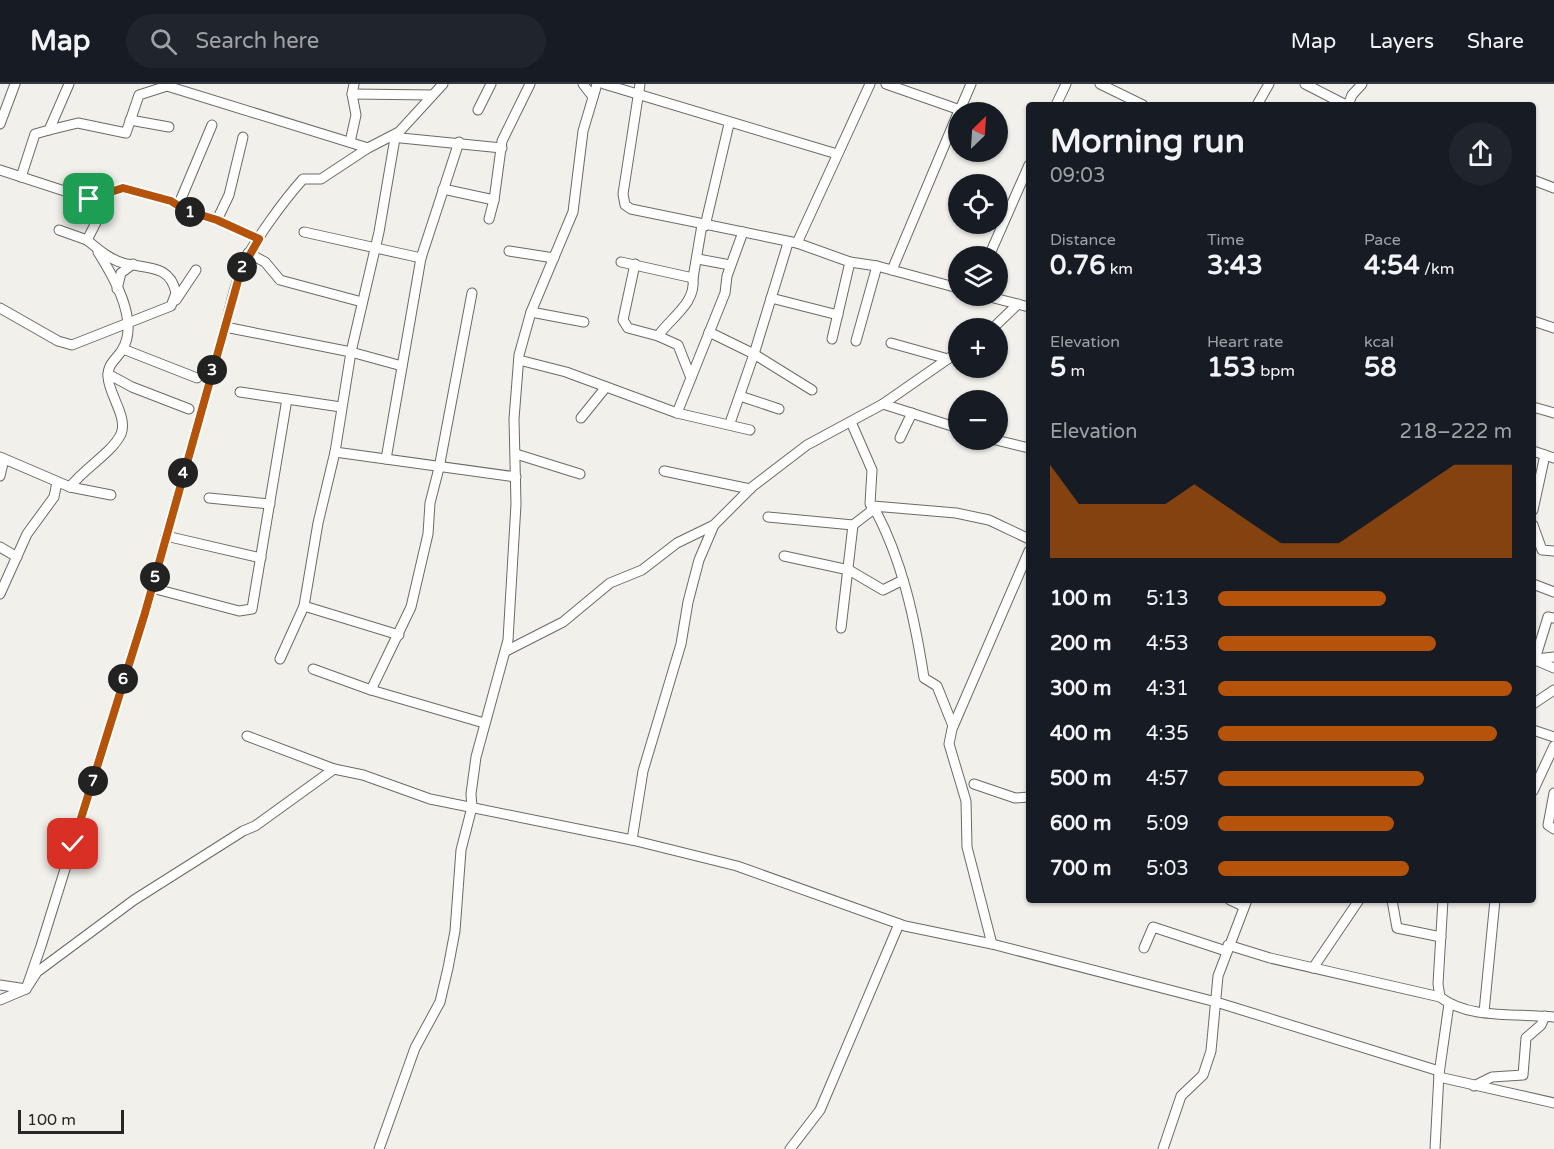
<!DOCTYPE html>
<html lang="en">
<head>
<meta charset="utf-8">
<style>
  :root { --surface:#171b24; --page:#20242c; --text:#f1f3f6; --muted:#9ea1a6; --line:#363941; --accent:#b45309 }
  body { margin:0; font-family:"Varela Round",sans-serif; background:var(--page); color:var(--text); height:100vh; display:flex; flex-direction:column; font-size:22px; white-space:nowrap }
  * { box-sizing:border-box; margin:0 }
  p { font-size:20px; color:var(--muted) }
  .icon { flex:none; width:33px; height:33px; fill:none; stroke:currentColor; stroke-width:2; stroke-linecap:round; stroke-linejoin:round }
  .map { position:relative; flex:1; overflow:hidden }
  .side { position:absolute; left:1026px; top:18px; width:510px; height:801px; display:flex; flex-direction:column; background:var(--surface); border-radius:6px; box-shadow:0 2px 4px #0004 }
  .side>* { flex:none }
  .needle { width:39px; rotate:25deg }
  .buttons { position:absolute; left:948px; top:18px; display:grid; gap:12px }
  .buttons a { display:grid; place-items:center; width:60px; height:60px; border-radius:50%; background:var(--surface); box-shadow:0 2px 4px #0004; font-size:30px }
  .scale { position:absolute; left:18px; bottom:15px; width:106px; box-sizing:border-box; padding-left:6px; border:3px solid #262624; border-top:0; font-size:16px; line-height:21px; white-space:nowrap; color:#262624; -webkit-text-stroke:4px #f1f0eb; paint-order:stroke }
  .pin { position:absolute; display:grid; place-items:center; width:51px; height:51px; color:#fff; margin:-26px; border-radius:12px; box-shadow:0 3px 9px #0006 }
  .km { position:absolute; width:30px; height:30px; margin:-15px; border-radius:50%; background:#222; color:#fff; font-size:16px; line-height:30px; text-align:center }
  .round { display:grid; place-items:center; flex:none; width:63px; height:63px; border-radius:32px; background:var(--page) }
  .summary { display:flex; align-items:center; justify-content:space-between; height:102px; padding:0 24px }
  h1 { font-size:33px; font-weight:700; line-height:45px }
  .figures { display:grid; grid-template-columns:repeat(3,1fr); gap:9px; height:102px; padding:6px 24px }
  .figures div { display:grid; align-content:center }
  .figures b { font-size:26px; font-weight:700 }
  .figures small { font-size:16px; font-weight:400 }
  .figures p { font-size:16px }
  .chart { height:168px; padding:12px 24px }
  .chart p { display:flex; justify-content:space-between }
  .chart svg { width:100%; height:108px; margin-top:6px; fill:var(--accent); opacity:.7 }
  ul { padding:0 24px; list-style:none; font-size:20px }
  li { display:grid; grid-template-columns:96px 72px 1fr; align-items:center; height:45px }
  li i { height:15px; border-radius:8px; background:var(--accent) }
  header { display:flex; align-items:center; gap:36px; box-sizing:border-box; height:84px; padding:0 30px; background:var(--surface); border-bottom:2px solid var(--line) }
  header strong { font-size:28px }
  nav { display:flex; gap:33px; margin-inline-start:auto; font-size:21px }
  .search { width:420px; height:54px; background:var(--page); display:flex; align-items:center; gap:15px; box-sizing:border-box; padding:0 21px; border-radius:33px; color:var(--muted); font-size:22px }
  .map>svg:first-child { display:block }
  .lines { fill:none; stroke-linecap:round; stroke-linejoin:round }
  .minor-casing { stroke:#6b6b66; stroke-width:11 }
  .minor { stroke:#fff; stroke-width:9 }
  .route-casing { stroke:#fff; stroke-width:12 }
  .route { stroke:#b45309; stroke-width:8 }
</style>
</head>
<body>
<header>
<strong>Map</strong>
<div class="search"><svg class="icon" aria-label="search" viewBox="0 0 24 24"><circle cx="10" cy="10" r="6"/><path d="M15 15l6 6"/></svg>Search here</div>
<nav><a>Map</a><a>Layers</a><a>Share</a></nav>
</header>
<div class="map">
<svg width="1554" height="1065" viewBox="0 0 1554 1065">
  <rect width="100%" height="100%" fill="#f1f0eb"/>
  <g class="lines">
    <g class="minor-casing">
      <g id="minor">
        <path d="M443 0 399 48 368 64 321 95H303C285 115 252 159 242 184 234 203 230 224 225 243L351 268 335 368 516 393"/>
        <path d="M583 0 593 13"/>
        <path d="M604 0 837 70"/>
        <path d="M640 0 623 110 625 121 631 125 797 159 850 178 877 182 958 204"/>
        <path d="M886 0 960 26"/>
        <path d="M1100 0 1143 21"/>
        <path d="M1305 0 1346 21"/>
        <path d="M352 10 432 11"/>
        <path d="M1056 21 1066 0"/>
        <path d="M1257 21 1269 0"/>
        <path d="M1348 21 1352 11 1362 0"/>
        <path d="M478 26 491 0"/>
        <path d="M959 28 971 0"/>
        <path d="M130 36 169 43"/>
        <path d="M0 40 15 0"/>
        <path d="M49 46 78 39 126 49 139 11 167 2 368 64"/>
        <path d="M391 53 502 64"/>
        <path d="M395 54 379 148 351 268 402 282"/>
        <path d="M350 58 356 31 352 10 354 0"/>
        <path d="M0 86 89 115 123 104 171 117 185 127 217 136 259 155"/>
        <path d="M21 93 35 50 49 46 69 0"/>
        <path d="M1533 96 1554 104"/>
        <path d="M443 105 494 116 502 57 530 0"/>
        <path d="M178 122 212 41"/>
        <path d="M489 135 494 116"/>
        <path d="M217 136 229 111 243 53"/>
        <path d="M705 142 729 40"/>
        <path d="M59 146 87 156"/>
        <path d="M304 148 421 174 459 58"/>
        <path d="M797 159 870 0"/>
        <path d="M509 167 554 174"/>
        <path d="M248 169 265 178 280 196 362 218"/>
        <path d="M989 172 1029 81"/>
        <path d="M698 175 730 181"/>
        <path d="M621 178 693 194 702 141"/>
        <path d="M635 180 623 236 628 244 658 252C671 233 696 220 693 194"/>
        <path d="M892 186 958 29"/>
        <path d="M117 205 121 189 133 180"/>
        <path d="M986 212 1029 223"/>
        <path d="M771 214 838 231"/>
        <path d="M176 216 196 186"/>
        <path d="M0 224 58 257 72 261 171 222 176 209C170 180 147 185 123 179 109 175 98 165 87 156L103 125"/>
        <path d="M531 228 584 238"/>
        <path d="M1533 237 1554 244"/>
        <path d="M993 244 1018 220"/>
        <path d="M709 248 754 270 788 159"/>
        <path d="M658 252 678 261 691 294 677 329"/>
        <path d="M832 255 850 178"/>
        <path d="M856 257 877 182"/>
        <path d="M891 259 948 275"/>
        <path d="M123 265 197 294"/>
        <path d="M519 276 566 288 677 329 750 346"/>
        <path d="M108 290 132 303 189 325"/>
        <path d="M691 294 725 209 727 192 743 148"/>
        <path d="M240 308 341 323"/>
        <path d="M740 312 779 325"/>
        <path d="M883 320 958 344"/>
        <path d="M1533 323 1554 329"/>
        <path d="M581 334 606 303"/>
        <path d="M730 339 754 270 812 306"/>
        <path d="M900 354 912 329"/>
        <path d="M996 356 1029 364"/>
        <path d="M1533 367 1554 374"/>
        <path d="M516 370 580 390"/>
        <path d="M0 373 70 403 111 411"/>
        <path d="M386 375 421 174"/>
        <path d="M664 387 750 405"/>
        <path d="M0 392 4 375"/>
        <path d="M70 403C83 385 112 369 121 350 128 333 109 311 108 293 107 280 116 276 122 266 140 238 114 193 98 168"/>
        <path d="M209 414 270 420"/>
        <path d="M1533 426 1545 371"/>
        <path d="M768 433 853 441 870 428 873 422 870 420 872 386 851 338"/>
        <path d="M1533 441 1542 466 1554 467"/>
        <path d="M166 452 261 474"/>
        <path d="M0 463 17 473"/>
        <path d="M784 472 849 486 883 506 903 496"/>
        <path d="M1533 500 1554 508"/>
        <path d="M152 504 239 527 252 525 287 315"/>
        <path d="M0 510 27 450 54 413 57 398"/>
        <path d="M304 522 399 551"/>
        <path d="M841 544 853 441"/>
        <path d="M506 567 563 538 610 499 642 486 677 459 714 441 752 403 807 361 883 320 952 272H958"/>
        <path d="M280 575 304 522 318 439 335 368"/>
        <path d="M1533 575 1554 584"/>
        <path d="M1535 575 1548 533 1554 534"/>
        <path d="M1536 575 1554 573"/>
        <path d="M313 585 371 606 484 639"/>
        <path d="M371 606 411 523 428 450 430 419 439 384 472 209"/>
        <path d="M1533 620 1554 606"/>
        <path d="M953 642 937 602 924 594C915 536 902 474 873 422L956 429 989 436 1029 455"/>
        <path d="M1533 646 1554 653"/>
        <path d="M247 652 334 685 363 691 430 715 632 756 737 782 905 842 992 860 1216 918 1439 987"/>
        <path d="M974 700 1015 714 1029 713"/>
        <path d="M1533 707 1554 662"/>
        <path d="M1554 709 1548 741 1554 745"/>
        <path d="M632 756 643 687 681 560 688 518 699 476 714 441"/>
        <path d="M1230 816 1243 822"/>
        <path d="M1392 816 1397 844 1441 853"/>
        <path d="M992 860 967 763 966 717 949 660 952 645 1029 467"/>
        <path d="M1228 861 1270 874 1440 913C1469 936 1519 929 1554 933"/>
        <path d="M1144 864 1153 843 1226 867"/>
        <path d="M1313 884 1359 816"/>
        <path d="M0 901 26 905 41 862 145 529 225 243"/>
        <path d="M1440 913 1438 900 1443 816"/>
        <path d="M0 916 26 905 37 888 134 816 243 747 255 742 334 685"/>
        <path d="M1484 928 1495 816"/>
        <path d="M1439 993 1554 1019"/>
        <path d="M1474 1002 1492 993 1523 991 1526 954 1541 941 1545 932"/>
        <path d="M379 1065 415 964 440 918 448 884 455 847 461 766 472 723 471 710 476 673 508 556 516 420 514 335 519 271 531 228 573 128 583 47 597 0"/>
        <path d="M790 1065 820 1026 899 840"/>
        <path d="M1163 1065 1181 1012 1203 991 1211 967 1218 892 1247 816"/>
        <path d="M1435 1065 1439 990 1449 920"/>
      </g>
    </g>
    <use href="#minor" class="minor"/>
  </g>
  <g class="lines">
    <g class="route-casing">
      <path id="route" d="M73 760 145 529 241 186 259 155 217 136 185 126 171 117 123 104 89 115"/>
    </g>
    <use href="#route" class="route"/>
  </g>
</svg>
<div class="buttons">
<a><svg class="needle" viewBox="-14 -14 28 28"><path d="M0-13l5 13h-10z" fill="#e53935"/><path d="M0 13l5-13h-10z" fill="#9ea1a6"/></svg></a>
<a><svg class="icon" aria-label="locate" viewBox="0 0 24 24"><circle cx="12" cy="12" r="6"/><path d="M12 2v4M12 18v4M2 12h4M18 12h4"/></svg></a>
<a><svg class="icon" aria-label="layers" viewBox="0 0 24 24"><path d="M12 4l9 5-9 5-9-5zM3 14l9 5 9-5"/></svg></a>
<a>+</a>
<a>−</a>
</div>
<div class="scale">100 m</div>
<div class="pin" style="left:89px;top:115px;background:#1e9e55"><svg class="icon" aria-label="arrive" viewBox="0 0 24 24"><path d="M6 21V4h12l-3 4 3 4H6"/></svg></div>
<div class="pin" style="left:73px;top:760px;background:#d93025"><svg class="icon" aria-label="check" viewBox="0 0 24 24"><path d="M5 12l5 5 9-10"/></svg></div>
<b class="km" style="left:190px;top:128px">1</b>
<b class="km" style="left:242px;top:183px">2</b>
<b class="km" style="left:212px;top:286px">3</b>
<b class="km" style="left:183px;top:389px">4</b>
<b class="km" style="left:155px;top:493px">5</b>
<b class="km" style="left:123px;top:595px">6</b>
<b class="km" style="left:93px;top:697px">7</b>
<section class="side">
<div class="summary"><div><h1>Morning run</h1><p>09:03</p></div><a class="round"><svg class="icon" aria-label="share" viewBox="0 0 24 24"><path d="M12 15V3M7 8l5-5 5 5M5 13v7h14v-7"/></svg></a></div>
<div class="figures">
<div><p>Distance</p><b>0.76<small> km</small></b></div>
<div><p>Time</p><b>3:43</b></div>
<div><p>Pace</p><b>4:54<small> /km</small></b></div>
</div>
<div class="figures">
<div><p>Elevation</p><b>5<small> m</small></b></div>
<div><p>Heart rate</p><b>153<small> bpm</small></b></div>
<div><p>kcal</p><b>58</b></div>
</div>
<div class="chart"><p><span>Elevation</span>218–222 m</p>
<svg viewBox="0 0 160 44" preserveAspectRatio="none"><path d="M0 44V6L10 22L20 22L30 22L40 22L50 14L60 22L70 30L80 38L90 38L100 38L110 30L120 22L130 14L140 6L150 6L160 6V44z"/></svg>
</div>
<ul>
<li><b>100 m</b>5:13<i style="width:57%"></i></li>
<li><b>200 m</b>4:53<i style="width:74%"></i></li>
<li><b>300 m</b>4:31<i style="width:100%"></i></li>
<li><b>400 m</b>4:35<i style="width:95%"></i></li>
<li><b>500 m</b>4:57<i style="width:70%"></i></li>
<li><b>600 m</b>5:09<i style="width:60%"></i></li>
<li><b>700 m</b>5:03<i style="width:65%"></i></li>
</ul>
</section>
</div>
</body>
</html>
